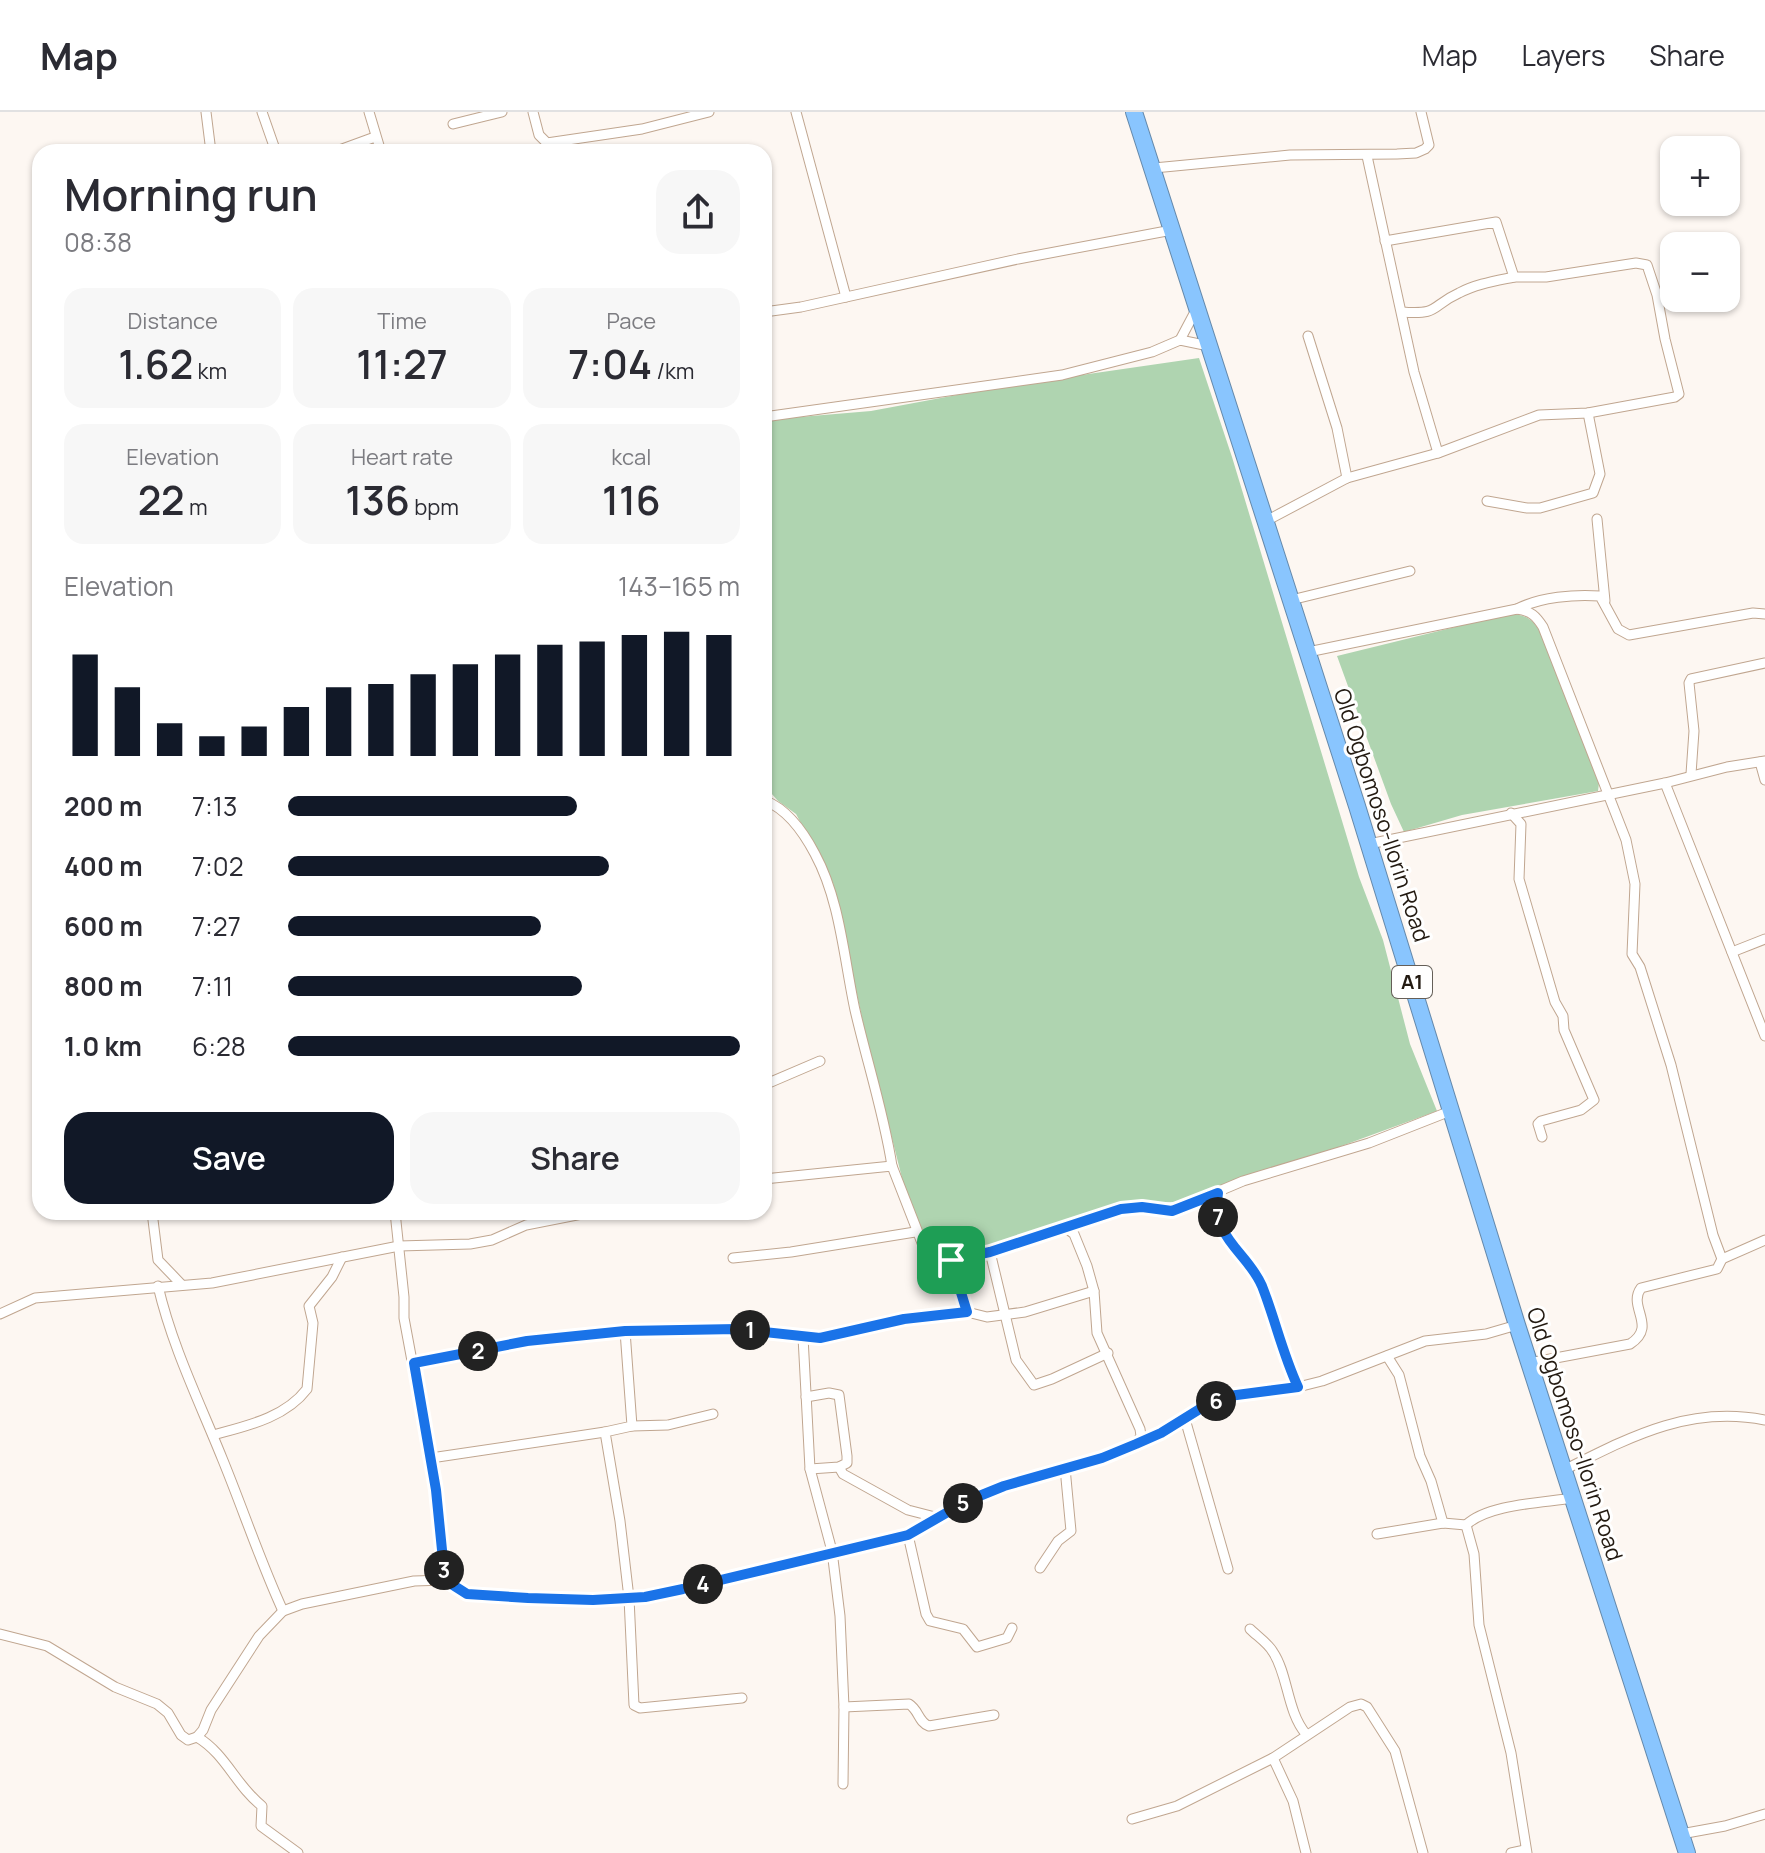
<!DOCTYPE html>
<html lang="en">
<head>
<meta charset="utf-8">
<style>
  :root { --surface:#fff; --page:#f7f7f7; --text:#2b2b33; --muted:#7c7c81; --line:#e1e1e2; --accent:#111827 }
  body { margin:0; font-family:Manrope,sans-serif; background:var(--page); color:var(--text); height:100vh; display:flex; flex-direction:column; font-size:30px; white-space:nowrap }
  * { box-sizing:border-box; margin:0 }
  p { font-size:26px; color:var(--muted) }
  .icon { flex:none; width:44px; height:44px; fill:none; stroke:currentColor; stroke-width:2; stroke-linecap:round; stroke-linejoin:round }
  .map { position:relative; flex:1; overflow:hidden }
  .side { position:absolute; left:32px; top:32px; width:740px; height:1076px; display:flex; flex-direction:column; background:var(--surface); border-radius:24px; box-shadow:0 2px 6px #0004 }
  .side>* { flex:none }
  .controls { position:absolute; left:1660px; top:24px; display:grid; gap:16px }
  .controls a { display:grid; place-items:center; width:80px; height:80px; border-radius:16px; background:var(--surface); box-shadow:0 2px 6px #0004; font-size:40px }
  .pin { position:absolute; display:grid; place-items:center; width:68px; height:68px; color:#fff; margin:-34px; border-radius:16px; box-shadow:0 4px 12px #0006 }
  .km { position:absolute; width:40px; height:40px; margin:-20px; border-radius:50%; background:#222; color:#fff; font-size:22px; line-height:40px; text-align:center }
  .round { display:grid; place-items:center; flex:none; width:84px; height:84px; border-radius:24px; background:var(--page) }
  .headline { display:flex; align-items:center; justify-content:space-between; height:136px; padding:0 32px }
  h1 { font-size:44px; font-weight:600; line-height:60px }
  .stats { display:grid; grid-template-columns:repeat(3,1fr); gap:12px; height:136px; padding:8px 32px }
  .stats div { display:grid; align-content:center; border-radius:20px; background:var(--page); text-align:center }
  .stats b { font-size:40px; font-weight:600 }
  .stats small { font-size:22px; font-weight:400 }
  .stats p { font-size:22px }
  .chart { height:224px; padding:16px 32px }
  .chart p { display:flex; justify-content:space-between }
  .chart svg { width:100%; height:144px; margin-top:8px; stroke:var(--accent); stroke-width:6 }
  .cta { display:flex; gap:16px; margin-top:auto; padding:16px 32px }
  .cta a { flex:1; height:92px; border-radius:24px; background:var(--accent); color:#fff; font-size:32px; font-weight:600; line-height:92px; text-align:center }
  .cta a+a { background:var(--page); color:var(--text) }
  ul { padding:0 32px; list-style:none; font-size:26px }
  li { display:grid; grid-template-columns:128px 96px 1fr; align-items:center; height:60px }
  li i { height:20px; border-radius:10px; background:var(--accent) }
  header { display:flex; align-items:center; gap:48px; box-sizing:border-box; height:112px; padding:0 40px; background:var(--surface); border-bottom:2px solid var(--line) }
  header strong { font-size:38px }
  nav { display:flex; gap:44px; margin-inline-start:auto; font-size:28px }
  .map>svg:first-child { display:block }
  .green { fill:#afd4b0 }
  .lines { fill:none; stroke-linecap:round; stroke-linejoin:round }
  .street-casing { stroke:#c0a690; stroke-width:11 }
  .highway-casing { stroke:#6589ab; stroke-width:18 }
  .street { stroke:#fff; stroke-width:9 }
  .highway { stroke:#89c5fe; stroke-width:16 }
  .route-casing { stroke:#fff; stroke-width:16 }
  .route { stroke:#1a73e8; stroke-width:10 }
  .labels { text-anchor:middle; stroke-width:6; stroke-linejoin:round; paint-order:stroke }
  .shield { fill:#fff; stroke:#655f58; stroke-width:2 }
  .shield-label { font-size:20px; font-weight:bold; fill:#231a11 }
  .street-label { font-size:22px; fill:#231a11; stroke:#fff }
</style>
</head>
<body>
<header>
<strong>Map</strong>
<nav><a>Map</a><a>Layers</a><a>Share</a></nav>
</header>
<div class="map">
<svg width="1765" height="1741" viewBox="0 0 1765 1741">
  <rect width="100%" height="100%" fill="#fdf7f2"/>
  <g class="green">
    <path d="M1199 246 1232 345 1359 765 1383 828 1410 932 1437 999 1317 1043 1175 1090 1125 1092 994 1135 947 1144 933 1138 920 1122 903 1070 864 915 833 771 796 702 778 689 764 673V308L871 299 1005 274Z"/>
    <path d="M1508 502C1527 502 1534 508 1542 524L1599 671 1598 679 1462 703 1404 720 1391 692 1337 544Z"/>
  </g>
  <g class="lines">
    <g class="street-casing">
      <g id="street">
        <path d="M206 0 211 40"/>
        <path d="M262 0 276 40"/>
        <path d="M369 0 381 40"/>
        <path d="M533 0 539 23 547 31 642 17 709 0"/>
        <path d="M796 0 846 185"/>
        <path d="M453 12 502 0"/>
        <path d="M334 40 375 25"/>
        <path d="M1367 44 1414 260 1438 341"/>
        <path d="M1154 56 1290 43 1397 42 1416 41 1425 37 1429 33 1421 0"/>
        <path d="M764 200 801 195 1018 147 1172 118"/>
        <path d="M1402 200C1441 203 1430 194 1459 181 1476 172 1495 169 1514 165"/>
        <path d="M1308 224 1337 316 1347 366"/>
        <path d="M1180 228 1197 196"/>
        <path d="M764 305 1062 263 1152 240 1180 228 1209 234"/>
        <path d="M1487 389 1527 396H1540L1593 381 1600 362 1588 301"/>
        <path d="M1597 407 1605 489"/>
        <path d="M1266 409 1347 366 1438 341 1539 303 1588 301 1675 285 1679 282 1665 227 1657 183 1647 153 1636 151 1546 165H1514L1496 110 1385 129"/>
        <path d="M1291 488 1410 459"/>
        <path d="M1517 497C1531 499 1536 504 1543 515L1626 728 1635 772 1632 842 1640 855 1671 953 1713 1123 1722 1147 1717 1157 1641 1176C1627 1195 1658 1214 1630 1232L1529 1251"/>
        <path d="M1308 540 1517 497C1540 485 1575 482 1600 484L1618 517 1629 523 1753 501 1765 502"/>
        <path d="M1760 650 1765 668"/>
        <path d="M1691 662 1694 619 1689 571 1691 567 1765 551"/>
        <path d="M1665 671 1765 924"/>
        <path d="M764 683 766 689C788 698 804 721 815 742 840 788 844 847 855 898 867 950 884 1002 892 1054"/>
        <path d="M1511 701 1521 712 1519 767 1555 890 1563 904 1564 918 1594 988 1581 998 1541 1009 1538 1012 1542 1025"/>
        <path d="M1369 732 1665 671 1727 655 1765 649"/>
        <path d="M1732 840 1765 827"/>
        <path d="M764 973 820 949"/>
        <path d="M764 1067 892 1054 924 1136 934 1147 942 1150 951 1148 990 1140 1121 1097 1142 1095 1172 1099 1243 1069 1369 1031 1453 998"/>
        <path d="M1218 1081C1211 1127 1246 1139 1261 1174 1275 1207 1283 1243 1298 1275"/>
        <path d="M152 1100 158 1148 181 1172"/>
        <path d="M395 1100 404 1185V1206L436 1378 445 1468"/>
        <path d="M1066 1116 1074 1122 1087 1154 1094 1179 1097 1221 1140 1317 1141 1324 1136 1332"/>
        <path d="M990 1140 1016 1248 1034 1273 1052 1267 1108 1241"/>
        <path d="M733 1146 791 1140 915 1120"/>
        <path d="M1722 1147 1765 1128"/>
        <path d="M951 1148 967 1200"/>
        <path d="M158 1174C172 1234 199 1289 222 1346 243 1397 260 1449 283 1499"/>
        <path d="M0 1202 35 1186 212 1171 399 1134 470 1132 492 1128 526 1113 592 1100"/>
        <path d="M625 1219 632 1314 605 1320 620 1409 629 1486 634 1593 640 1596 742 1586"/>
        <path d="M803 1225 810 1357 832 1439 840 1504 844 1595 843 1672"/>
        <path d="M1387 1244 1399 1263 1420 1344 1431 1369 1443 1411"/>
        <path d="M414 1251 527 1229 625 1219 737 1217 820 1226 904 1207 967 1200 987 1205 1025 1200 1094 1179"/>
        <path d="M806 1285 829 1281 839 1283 847 1344V1351L839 1355 810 1357"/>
        <path d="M1185 1307 1228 1457"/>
        <path d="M632 1314 668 1313 713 1302"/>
        <path d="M213 1323C246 1314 285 1306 307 1277L313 1211 309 1194 332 1165 342 1145"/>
        <path d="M431 1346 605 1320"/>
        <path d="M839 1355 843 1362 908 1398 939 1406"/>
        <path d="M1564 1358C1630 1325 1689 1293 1765 1308"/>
        <path d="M1466 1413 1474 1442 1479 1513 1511 1641 1527 1741"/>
        <path d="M1466 1413C1488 1392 1542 1391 1573 1386"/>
        <path d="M1377 1422 1443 1411 1466 1413"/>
        <path d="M908 1423 926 1502 930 1509 963 1517 977 1535 1007 1526 1012 1516"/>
        <path d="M1040 1456 1058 1429 1071 1419 1065 1356"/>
        <path d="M1250 1517C1257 1524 1268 1531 1273 1540 1288 1562 1287 1600 1306 1622"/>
        <path d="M0 1522 47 1534 115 1575 157 1592 168 1601 181 1623 188 1628 197 1625C226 1642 236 1674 262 1694L261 1714 298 1741"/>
        <path d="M844 1595 909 1592C919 1598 918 1610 929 1614L994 1603"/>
        <path d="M197 1625 203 1618 211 1598 259 1524 283 1499 302 1492 414 1469 445 1468 467 1482 528 1486 593 1488 645 1485 683 1477 908 1423 967 1389 1004 1374 1102 1346 1136 1332 1161 1321 1211 1290 1229 1284 1298 1275 1322 1269 1425 1229 1486 1222 1517 1213"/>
        <path d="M1273 1646 1293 1689 1306 1741"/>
        <path d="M1132 1707 1177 1694 1273 1646 1350 1595 1361 1592 1367 1595 1395 1639 1423 1741"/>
        <path d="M1681 1722 1725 1714 1765 1702"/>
        <path d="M1511 1741 1525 1738"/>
      </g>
    </g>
    <g class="highway-casing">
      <path id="highway" d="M1134 0 1357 694 1517 1213 1687 1741"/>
    </g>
    <use href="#street" class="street"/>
    <use href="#highway" class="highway"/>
  </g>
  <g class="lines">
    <g class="route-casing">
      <path id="route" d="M1218 1081C1211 1127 1247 1139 1262 1174 1275 1207 1283 1243 1298 1275L1229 1284 1211 1290 1161 1321 1136 1332 1102 1346 1004 1374 967 1389 908 1423 683 1477 645 1485 593 1488 528 1486 467 1482 445 1468 436 1378 414 1251 527 1229 625 1219 737 1217 820 1226 904 1207 967 1200 951 1148 990 1140 1121 1097 1142 1095 1172 1099Z"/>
    </g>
    <use href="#route" class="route"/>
  </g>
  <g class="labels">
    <rect class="shield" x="1392" y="854" width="40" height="32" rx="6"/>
    <g class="shield-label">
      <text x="1412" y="877">A1</text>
    </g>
    <g class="street-label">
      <text transform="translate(1382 703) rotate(72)" y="8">Old Ogbomoso-Ilorin Road</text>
      <text transform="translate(1575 1322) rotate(72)" y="8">Old Ogbomoso-Ilorin Road</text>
    </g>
  </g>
</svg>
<div class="controls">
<a>+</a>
<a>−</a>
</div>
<div class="pin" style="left:951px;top:1148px;background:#1e9e55"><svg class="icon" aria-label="arrive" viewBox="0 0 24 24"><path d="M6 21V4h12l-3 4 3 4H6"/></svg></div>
<b class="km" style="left:750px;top:1218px">1</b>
<b class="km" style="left:478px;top:1239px">2</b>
<b class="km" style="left:444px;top:1458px">3</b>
<b class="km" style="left:703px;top:1472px">4</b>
<b class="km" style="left:963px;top:1391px">5</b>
<b class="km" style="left:1216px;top:1289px">6</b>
<b class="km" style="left:1218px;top:1105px">7</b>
<section class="side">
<div class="headline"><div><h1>Morning run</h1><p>08:38</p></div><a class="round"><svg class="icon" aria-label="share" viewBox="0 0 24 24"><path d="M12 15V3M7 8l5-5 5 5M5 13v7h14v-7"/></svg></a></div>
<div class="stats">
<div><p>Distance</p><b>1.62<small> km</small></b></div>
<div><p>Time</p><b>11:27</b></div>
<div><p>Pace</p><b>7:04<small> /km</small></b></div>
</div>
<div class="stats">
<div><p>Elevation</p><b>22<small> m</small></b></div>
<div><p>Heart rate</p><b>136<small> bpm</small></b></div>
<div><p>kcal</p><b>116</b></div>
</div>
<div class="chart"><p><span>Elevation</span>143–165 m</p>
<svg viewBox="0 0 160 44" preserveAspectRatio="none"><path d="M5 44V13M15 44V23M25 44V34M35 44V38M45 44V35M55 44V29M65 44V23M75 44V22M85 44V19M95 44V16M105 44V13M115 44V10M125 44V9M135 44V7M145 44V6M155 44V7"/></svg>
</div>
<ul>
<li><b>200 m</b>7:13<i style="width:64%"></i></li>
<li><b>400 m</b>7:02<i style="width:71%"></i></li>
<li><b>600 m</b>7:27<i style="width:56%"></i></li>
<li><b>800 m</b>7:11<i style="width:65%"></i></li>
<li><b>1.0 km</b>6:28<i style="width:100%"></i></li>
</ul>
<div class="cta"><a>Save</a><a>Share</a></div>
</section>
</div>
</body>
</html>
